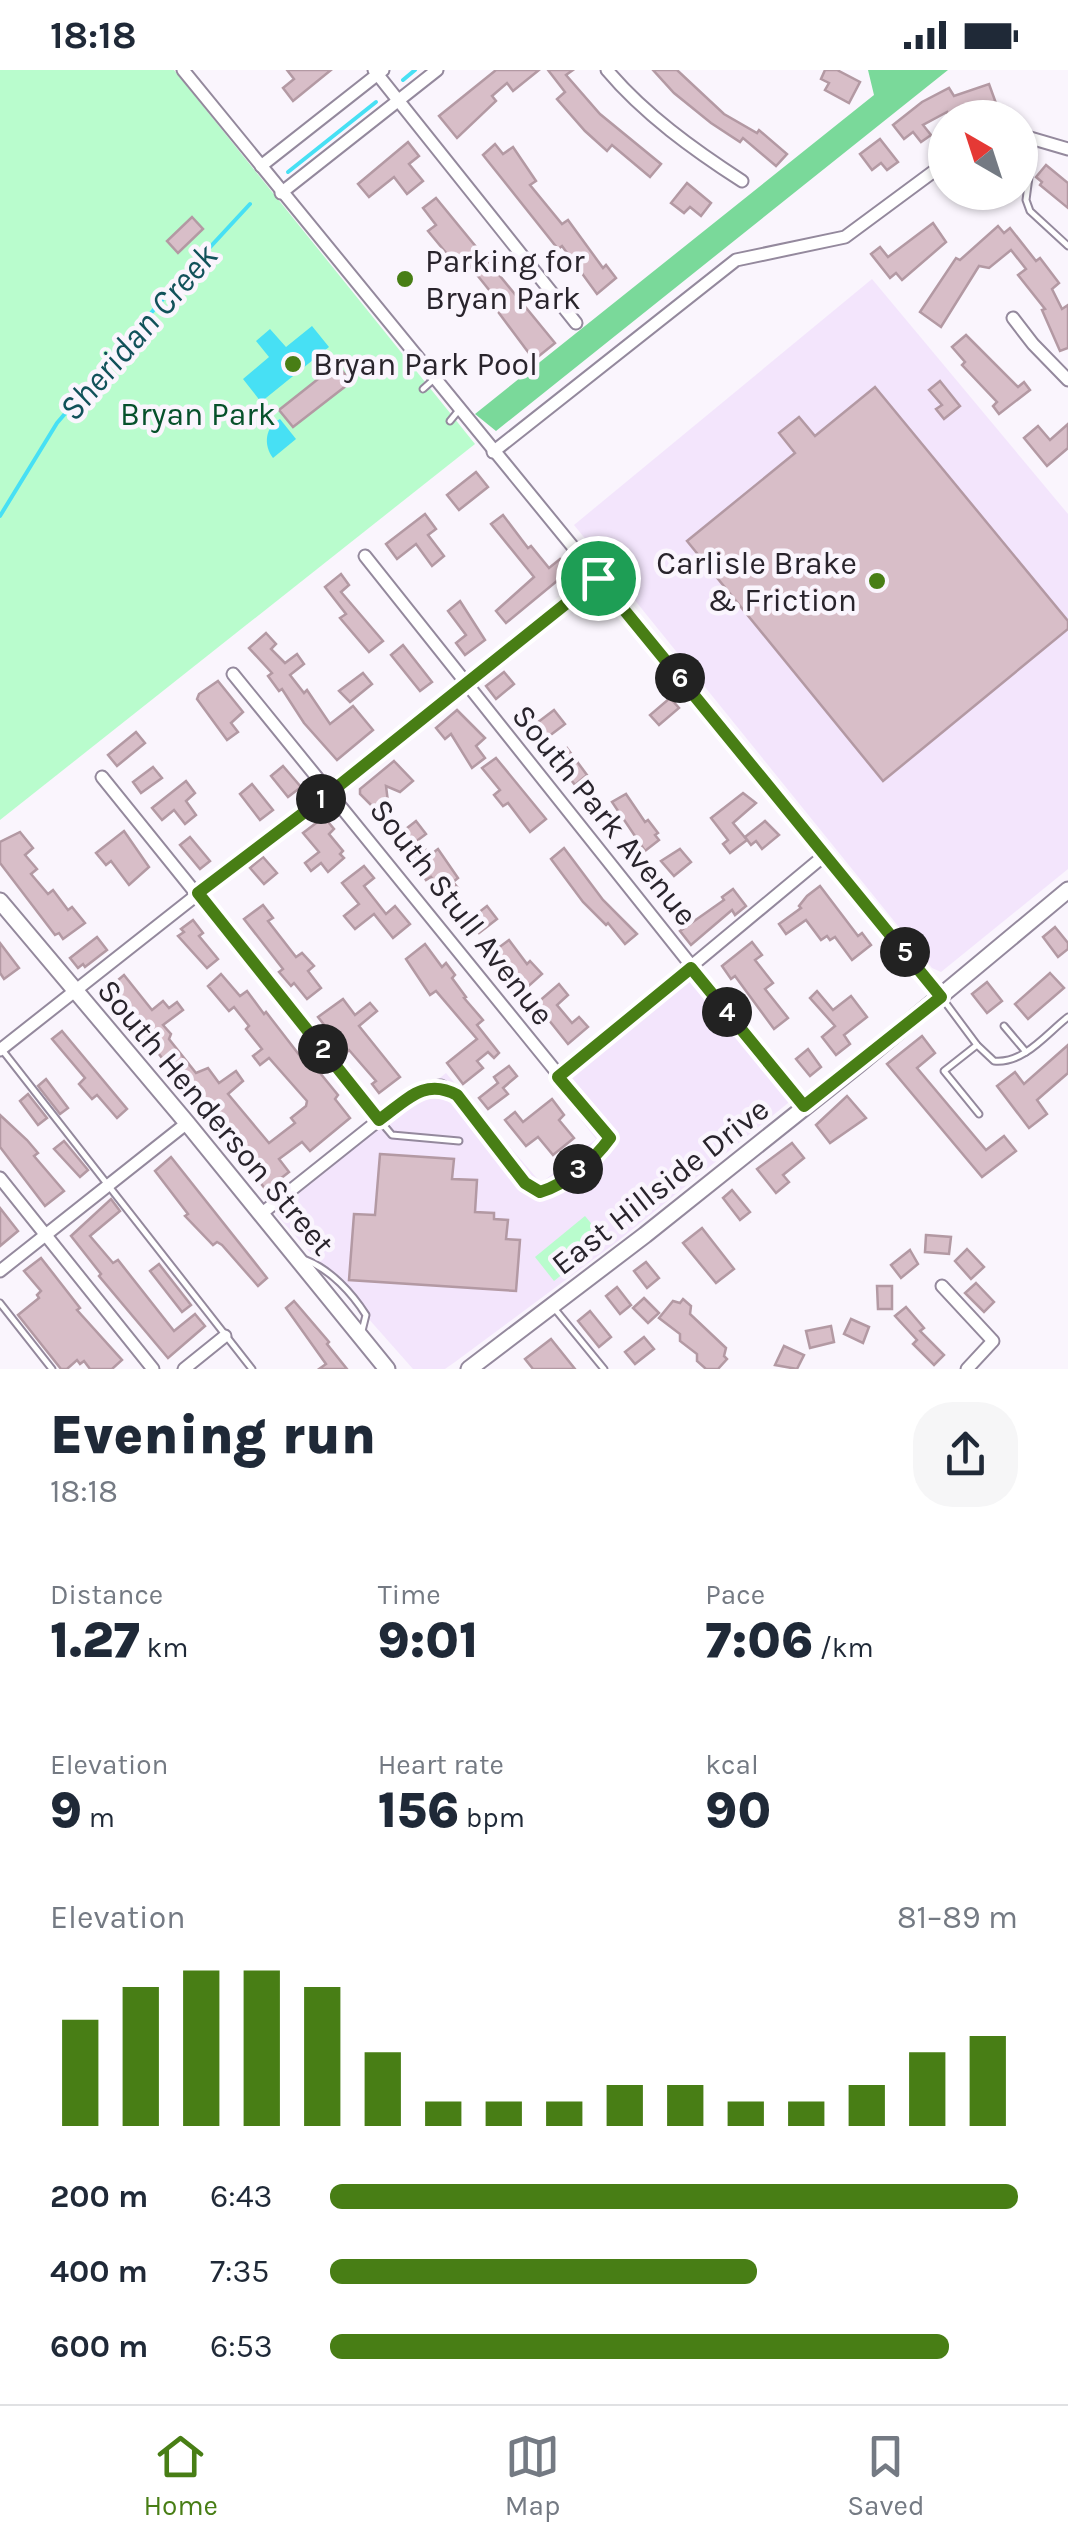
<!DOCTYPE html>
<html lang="en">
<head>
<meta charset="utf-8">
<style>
  :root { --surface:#fff; --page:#f6f6f7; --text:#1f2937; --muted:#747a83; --line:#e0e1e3; --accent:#487e15 }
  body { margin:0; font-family:Karla,sans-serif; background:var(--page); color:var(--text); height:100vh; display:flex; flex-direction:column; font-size:38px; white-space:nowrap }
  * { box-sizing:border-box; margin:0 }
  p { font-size:32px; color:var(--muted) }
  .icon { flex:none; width:55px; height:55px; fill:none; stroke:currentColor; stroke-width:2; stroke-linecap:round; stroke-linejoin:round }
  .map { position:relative; height:1299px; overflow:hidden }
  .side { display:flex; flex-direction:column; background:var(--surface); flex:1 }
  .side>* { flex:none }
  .needle { width:65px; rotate:321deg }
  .buttons { position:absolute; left:928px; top:30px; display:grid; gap:20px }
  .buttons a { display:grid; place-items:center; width:110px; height:110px; border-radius:50%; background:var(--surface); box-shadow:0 2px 8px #0004; font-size:50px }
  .pin { position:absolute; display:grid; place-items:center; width:85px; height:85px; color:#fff; margin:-42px; border:5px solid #fff; border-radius:50%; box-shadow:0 2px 10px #0007 }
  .km { position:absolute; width:50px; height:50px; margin:-25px; border-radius:50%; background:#222; color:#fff; font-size:28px; line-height:50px; text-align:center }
  .round { display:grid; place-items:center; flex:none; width:105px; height:105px; border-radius:40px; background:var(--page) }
  .overview { display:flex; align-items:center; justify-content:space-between; height:170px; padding:0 50px }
  h1 { font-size:55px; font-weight:800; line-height:75px }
  .stats { display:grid; grid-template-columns:repeat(3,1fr); gap:15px; height:170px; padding:10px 50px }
  .stats div { display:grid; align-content:center }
  .stats b { font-size:50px; font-weight:800 }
  .stats small { font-size:28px; font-weight:400 }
  .stats p { font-size:28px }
  .chart { height:280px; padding:20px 50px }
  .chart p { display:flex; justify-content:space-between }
  .chart svg { width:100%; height:180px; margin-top:10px; stroke:var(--accent); stroke-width:6 }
  ul { padding:0 50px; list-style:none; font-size:32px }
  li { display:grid; grid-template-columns:160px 120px 1fr; align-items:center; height:75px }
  li i { height:25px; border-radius:12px; background:var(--accent) }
  .status { display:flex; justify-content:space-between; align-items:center; height:70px; padding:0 50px; background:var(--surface); direction:ltr }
  .status svg { height:28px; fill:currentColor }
  .tab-bar { display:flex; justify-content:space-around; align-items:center; height:140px; border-top:2px solid var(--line); background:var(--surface); font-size:28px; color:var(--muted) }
  .tab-bar a { display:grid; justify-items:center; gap:5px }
  .tab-bar .current { color:var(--accent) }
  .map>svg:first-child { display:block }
  .built { fill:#f3e5fc }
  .green { fill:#b9fccd }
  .forest { fill:#7ad99a }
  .water { fill:#47e0f4 }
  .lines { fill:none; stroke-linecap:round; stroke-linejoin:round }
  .stream { stroke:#47e0f4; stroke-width:4 }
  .building { fill:#d8bec8; stroke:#b399a3; stroke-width:2.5 }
  .lane-casing { stroke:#94899d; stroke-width:9 }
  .street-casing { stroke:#94899d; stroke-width:15 }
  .secondary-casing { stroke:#94899d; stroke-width:19 }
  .lane { stroke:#fff; stroke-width:5 }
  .street { stroke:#fff; stroke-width:11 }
  .secondary { stroke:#fff; stroke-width:15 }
  .route-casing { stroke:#fff; stroke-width:20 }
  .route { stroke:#487e15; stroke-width:12 }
  .poi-dot { fill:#487e15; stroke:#faf5fd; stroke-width:4 }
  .labels { text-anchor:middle; stroke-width:9; stroke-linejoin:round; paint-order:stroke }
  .poi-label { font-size:32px; fill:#29242c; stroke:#faf5fd; text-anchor:start }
  .park-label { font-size:32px; fill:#06512b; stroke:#faf5fd }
  .street-label { font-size:32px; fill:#29242c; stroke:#faf5fd }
  .water-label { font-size:35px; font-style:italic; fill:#11525a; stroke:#faf5fd }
</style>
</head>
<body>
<div class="status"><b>18:18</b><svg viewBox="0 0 49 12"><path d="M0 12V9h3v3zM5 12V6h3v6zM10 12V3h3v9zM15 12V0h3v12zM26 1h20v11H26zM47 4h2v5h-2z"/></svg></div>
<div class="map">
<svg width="1068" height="1299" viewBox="0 0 1068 1299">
  <rect width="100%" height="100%" fill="#faf5fd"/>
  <g class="built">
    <path d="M872 209 1068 444V799L941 902 932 898 574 455Z"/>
    <path d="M688 910 793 1029 618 1171 455 1292 445 1299H413L275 1143 446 1003 541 1113 596 1069 556 1018Z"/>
  </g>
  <g class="green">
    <path d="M0 0H174L475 374 0 750Z"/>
    <path d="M585 1146 605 1170 554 1211 535 1187Z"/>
  </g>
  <path class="forest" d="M868 0H948L496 361 475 344 874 25Z"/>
  <g class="water">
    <path d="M312 256 329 277 261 332 243 309 269 287 256 271 270 259 286 277Z"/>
    <path d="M280 349 296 369 273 388C263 375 265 357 280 349Z"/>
  </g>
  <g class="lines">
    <g class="stream">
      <path d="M403 10 415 0"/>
      <path d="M288 102 376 32"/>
      <path d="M0 446 57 353 175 215 250 134"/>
    </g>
  </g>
  <g class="building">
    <path d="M287 0H331L293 31 283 18 294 9Z"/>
    <path d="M496 0H539L513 21 507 13 492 26 496 31 457 68 439 46Z"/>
    <path d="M548 0H573L566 5 600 44 661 94 650 107 612 75 607 81 585 61 557 29 565 22Z"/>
    <path d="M653 0H677L724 44 757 63 759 60 787 84 776 96 743 68 740 72 711 53 674 23Z"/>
    <path d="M825 0H837L860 12 849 33 825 20 829 13 821 9Z"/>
    <path d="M989 14 997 36 974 45 970 34 948 45 947 42 923 55 931 65 921 72 913 62 904 69 893 55 922 32 949 18 954 26Z"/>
    <path d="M880 69 898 92 887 100 881 93 872 100 860 84Z"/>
    <path d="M408 72 419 86 409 94 423 111 407 124 394 107 369 127 358 114Z"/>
    <path d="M495 74 503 84 513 77 536 111 530 115 562 154 568 150 603 198 606 195 616 208 597 224 562 176 558 179 483 85Z"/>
    <path d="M1046 95 1068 113V138L1040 115 1042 112 1036 107Z"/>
    <path d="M687 113 711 133 701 146 690 137 684 143 671 133Z"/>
    <path d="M436 128 555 273 534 290 493 235 498 231 465 190 457 196 428 161 436 155 423 138Z"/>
    <path d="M192 147 203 159 178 183 167 171Z"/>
    <path d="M933 153 946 172 902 210 896 203 890 208 871 184 880 177 888 187Z"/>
    <path d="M998 156 1004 163 1010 158 1036 191 1040 188 1059 213 1052 219 1062 239 1068 235V278L1060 281 1042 240 1045 239 1018 205 1026 199 1011 180 989 198 979 196 941 257 920 242 956 188 960 190Z"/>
    <path d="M966 265 1018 317 1024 312 1030 320 999 344 993 336 997 332 962 295 965 292 952 277Z"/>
    <path d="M337 294 351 312 293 357 279 340Z"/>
    <path d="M940 311 960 336 944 349 936 339 942 335 929 320Z"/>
    <path d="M875 317 1068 551V559L883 711 687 471 795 383 779 363 799 347 815 366Z"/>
    <path d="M1068 354V378L1047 396 1024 368 1038 356 1050 370Z"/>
    <path d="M476 402 488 417 459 440 447 425Z"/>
    <path d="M425 444 436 459 428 465 444 486 432 496 416 474 397 489 386 474Z"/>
    <path d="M503 445 528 478 531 476 549 498 560 489 569 501 506 553 496 541 534 507 491 454Z"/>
    <path d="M341 504 349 515 341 522 383 571 369 582 340 548 346 544 325 517Z"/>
    <path d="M460 531 485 570 465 585 456 573 466 565 448 541Z"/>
    <path d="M266 563 276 574 271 579 285 593 297 584 304 594 290 605 304 623 307 620 330 654 353 636 373 660 337 690 304 653 282 619 279 621 268 606 272 603 249 578Z"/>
    <path d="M403 575 432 612 420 621 391 585Z"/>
    <path d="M504 602 514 614 496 629 486 616Z"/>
    <path d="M363 603 372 614 350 632 339 621Z"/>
    <path d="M218 611 243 642 231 653 238 662 227 670 197 629 199 624Z"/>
    <path d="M670 628 679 638 659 655 650 645Z"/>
    <path d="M457 640 485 668 476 676 485 688 472 698 451 664 445 669 436 658Z"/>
    <path d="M554 640 565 654 540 673 529 659Z"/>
    <path d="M136 662 145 673 117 696 108 685Z"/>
    <path d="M567 678 587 705 575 715 554 688Z"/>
    <path d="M496 688 546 749 530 762 508 733 503 736 494 725 500 720 482 698Z"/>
    <path d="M394 691 413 711 400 722 386 716 388 732 377 741 360 724V719Z"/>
    <path d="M283 696 301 717 288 727 271 706Z"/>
    <path d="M153 697 162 708 141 723 133 712Z"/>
    <path d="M186 711 195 723 186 731 196 745 185 754 174 740 162 750 152 738Z"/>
    <path d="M252 714 273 740 260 750 240 724Z"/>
    <path d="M743 723 756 733 733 753 747 770 730 783 723 774 728 770 711 748Z"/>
    <path d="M626 724 645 752 648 750 658 763 655 765 659 770 645 781 612 732Z"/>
    <path d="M324 747 334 759 329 764 343 781 340 784 344 788 328 802 321 793 311 801 305 793 319 782 303 763Z"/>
    <path d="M416 751 426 764 418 770 430 785 438 779 458 808 453 812 458 818 446 827 431 807 426 810 406 778 403 781 393 769Z"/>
    <path d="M765 751 779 765 762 779 756 771 751 775 745 767Z"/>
    <path d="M124 761 149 797 129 815 111 791 106 795 96 783Z"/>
    <path d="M20 762 33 778 25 785 37 799 31 804 48 824 53 820 68 840 72 837 85 853 63 869 59 863 55 865 0 793V772Z"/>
    <path d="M190 767 210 791 200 799 180 775Z"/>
    <path d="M564 778 603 830 637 864 625 874 608 853 606 855 583 832 551 789Z"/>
    <path d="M680 779 691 792 674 806 661 791Z"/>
    <path d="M263 787 277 803 264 814 250 798Z"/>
    <path d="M364 796 374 808 364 816 386 844 395 836 410 854 393 868 374 844 355 859 344 846 359 834 342 813Z"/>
    <path d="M820 816 858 866 862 863 871 875 852 890 835 867 830 870 827 866 821 870 806 850 786 864 779 854 801 838 799 836 807 826Z"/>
    <path d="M733 819 746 836 735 845 732 840 691 875 680 861 724 830 722 827Z"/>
    <path d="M263 835 273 848 268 851 296 887 302 883 314 896 308 901 321 918 307 929 294 913 291 916 279 902 283 899 244 849Z"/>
    <path d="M487 836 497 849 479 863 469 850Z"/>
    <path d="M193 850 203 863 199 866 218 889 207 898 178 866 184 862 181 859Z"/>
    <path d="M1055 857 1068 873V879L1058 887 1043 867Z"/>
    <path d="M97 867 107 880 85 897 83 894 78 898 70 888Z"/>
    <path d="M509 870 527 894 530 891 542 904 523 921 502 896 498 899 490 884Z"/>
    <path d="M752 872 762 885 755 890 773 913 765 919 788 948 774 959 735 906 731 909 722 896Z"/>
    <path d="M0 873 19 898 4 909 0 903Z"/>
    <path d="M425 874 442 897 446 893 455 905 452 908 466 927 464 928 483 950 477 955 499 983 494 988 488 982 477 991 483 998 463 1014 447 993 477 969 436 921 430 925 406 889Z"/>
    <path d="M1050 903 1064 918 1028 949 1015 934Z"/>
    <path d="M221 904 240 926 247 921 264 944 266 942 307 995 311 992 338 1025 335 1029 350 1048 310 1081 302 1072 279 1089 289 1102 266 1120 241 1088 245 1086 233 1071 230 1074 193 1023 190 1026 156 980 147 983 139 973 143 970 120 948 123 945 101 924 124 905 152 940 163 931 169 938 177 932 183 940 163 955 171 964 169 969 196 1003 208 998 219 1013 236 1001 243 1011 228 1024 269 1073 295 1053 291 1048 306 1036 307 1031 269 988 260 995 253 986 262 979 246 959 249 956 234 937 229 941 208 916Z"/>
    <path d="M987 912 1002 931 987 943 972 924Z"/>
    <path d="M559 914 568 925 557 935 572 953 579 947 588 957 568 974 536 934Z"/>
    <path d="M817 921 833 940 851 926 867 947 844 965 850 974 836 985 822 967 835 956 810 928Z"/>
    <path d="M343 929 355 945 370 933 377 941 359 956 400 1007 379 1023 372 1014 376 1011 349 980 346 983 318 947Z"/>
    <path d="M62 961 127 1039 117 1048 97 1025 92 1029 79 1014 85 1008 52 969Z"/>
    <path d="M922 966 935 983 917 998 986 1080 1004 1066 1016 1081 982 1107 887 994Z"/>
    <path d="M1068 975V1003L1037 1030 1047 1044 1029 1058 997 1016 1015 1002 1024 1014Z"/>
    <path d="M808 979 821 997 810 1006 796 989Z"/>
    <path d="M509 996 517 1006 503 1018 508 1024 488 1039 479 1028 498 1013 494 1007Z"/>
    <path d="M46 1009 68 1038 60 1044 38 1016Z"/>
    <path d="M28 1024 47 1048 38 1055 20 1031Z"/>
    <path d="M847 1026 866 1048 830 1073 816 1055Z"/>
    <path d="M552 1029 564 1045 559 1050 574 1068 553 1085 538 1067 526 1076 505 1050 515 1042 523 1052Z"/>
    <path d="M0 1045 27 1070 38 1083 34 1086 64 1121 45 1136 0 1077Z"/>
    <path d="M64 1071 88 1100 80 1107 54 1079Z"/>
    <path d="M792 1073 804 1088 783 1105 789 1112 776 1123 757 1099Z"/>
    <path d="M380 1084 454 1089 452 1109 477 1110 475 1142 494 1143V1149L508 1150 506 1169 520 1170 516 1221 349 1210 354 1144 375 1145Z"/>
    <path d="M171 1087 267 1208 258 1216 222 1175 217 1172 213 1175 185 1146 188 1144 155 1101Z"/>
    <path d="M732 1120 750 1142 740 1150 723 1128Z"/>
    <path d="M111 1129 120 1141 90 1166 113 1193 118 1190 174 1261 195 1244 205 1256 168 1288 99 1206 101 1204 71 1166Z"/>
    <path d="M0 1138 18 1161 0 1176Z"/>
    <path d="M702 1158 734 1199 716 1213 683 1173Z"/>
    <path d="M926 1165 951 1167 949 1184 925 1182Z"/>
    <path d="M967 1179 984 1197 971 1209 955 1191Z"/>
    <path d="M910 1180 918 1194 901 1208 891 1195Z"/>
    <path d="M41 1188 80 1238 77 1240 122 1290 112 1299H90L84 1291 80 1294 77 1290 67 1299H61L18 1245 39 1228 37 1225 41 1221 24 1201Z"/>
    <path d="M646 1192 659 1208 647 1218 634 1201Z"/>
    <path d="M159 1194 191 1235 182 1242 150 1201Z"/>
    <path d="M976 1213 994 1232 984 1242 965 1223Z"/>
    <path d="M877 1216H892V1239H878Z"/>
    <path d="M617 1217 631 1235 620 1244 606 1226Z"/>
    <path d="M644 1228 659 1243 648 1253 633 1238Z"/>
    <path d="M683 1229 691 1236 690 1244 726 1278 724 1286 727 1289 718 1299H706L697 1291V1284L680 1271V1264L659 1248 673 1231 680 1233Z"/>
    <path d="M294 1231 329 1272 327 1274 347 1299H319L326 1294 286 1238Z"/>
    <path d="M906 1237 924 1258 920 1261 944 1285 934 1295 913 1274 917 1270 895 1246Z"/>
    <path d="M590 1241 611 1267 599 1277 578 1251Z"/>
    <path d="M851 1249 869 1257 863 1273 844 1264Z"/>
    <path d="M831 1256 834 1272 810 1278 806 1261Z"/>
    <path d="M644 1267 654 1279 635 1294 625 1282Z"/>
    <path d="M551 1269 575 1299H533L525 1289Z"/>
    <path d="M784 1276 804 1285 797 1299 775 1295Z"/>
  </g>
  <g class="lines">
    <g class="lane-casing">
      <g id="lane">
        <path d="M1034 69 1026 130 1030 141 1068 176"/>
        <path d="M423 319 433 310"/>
        <path d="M450 351 459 340"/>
        <path d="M942 928 977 975 994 991C1024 994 1046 964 1068 947"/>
        <path d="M1004 956 1026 982"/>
        <path d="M977 975 944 1001 979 1044"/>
        <path d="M3 981 252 1299"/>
        <path d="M381 1052 392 1065 459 1071"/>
        <path d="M306 1190C331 1200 352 1223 366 1245L362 1261"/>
        <path d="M0 1233 52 1299"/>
        <path d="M554 1238 604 1299"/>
      </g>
    </g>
    <g class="street-casing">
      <g id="street">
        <path d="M183 0 941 927"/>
        <path d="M374 0 576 253"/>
        <path d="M607 0C644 44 694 80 742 111"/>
        <path d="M1020 65 1068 79"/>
        <path d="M261 96 383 0"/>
        <path d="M281 123 437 0"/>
        <path d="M1013 248 1033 274 1068 310"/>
        <path d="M493 382 736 190 845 167 945 93"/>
        <path d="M365 486 804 1037"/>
        <path d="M233 604 610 1068C594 1090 567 1114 540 1122L525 1113 457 1025 441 1016 426 1018 379 1050 261 1144"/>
        <path d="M102 707 379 1050"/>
        <path d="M0 980 599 508"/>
        <path d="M558 1007 825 785"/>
        <path d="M0 1108 153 1299"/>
        <path d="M0 1201 187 1053"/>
        <path d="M942 1216 993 1271 967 1299"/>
        <path d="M184 1299 225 1266"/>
      </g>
    </g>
    <g class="secondary-casing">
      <g id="secondary">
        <path d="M0 831 187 1053 387 1299"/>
        <path d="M469 1299 645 1165 859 994 1068 820"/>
      </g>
    </g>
    <use href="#lane" class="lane"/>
    <use href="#street" class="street"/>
    <use href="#secondary" class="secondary"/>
  </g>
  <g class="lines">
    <g class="route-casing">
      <path id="route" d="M598 508 941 927 804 1036 691 898 558 1007 610 1068C594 1090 567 1114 540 1122L525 1113 457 1025C424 1007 406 1031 379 1050L198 823 331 722Z"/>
    </g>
    <use href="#route" class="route"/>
  </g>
  <g class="poi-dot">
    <circle cx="405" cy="209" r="10"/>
    <circle cx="293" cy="294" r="10"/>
    <circle cx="877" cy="511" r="10"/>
  </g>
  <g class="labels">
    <g class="poi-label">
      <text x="425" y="202">Parking for<tspan x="425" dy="37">Bryan Park</tspan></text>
      <text x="313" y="305">Bryan Park Pool</text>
      <text x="857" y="504" text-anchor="end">Carlisle Brake<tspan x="857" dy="37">&amp; Friction</tspan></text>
    </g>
    <g class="park-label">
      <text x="198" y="355">Bryan Park</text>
    </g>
    <g class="street-label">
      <text transform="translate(605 745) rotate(51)" y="11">South Park Avenue</text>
      <text transform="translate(462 842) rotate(52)" y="11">South Stull Avenue</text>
      <text transform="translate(216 1047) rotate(50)" y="11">South Henderson Street</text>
      <text transform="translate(660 1116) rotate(-38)" y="11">East Hillside Drive</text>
    </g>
    <g class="water-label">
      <text transform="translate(138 262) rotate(-49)" y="12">Sheridan Creek</text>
    </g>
  </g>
</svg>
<div class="buttons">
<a><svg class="needle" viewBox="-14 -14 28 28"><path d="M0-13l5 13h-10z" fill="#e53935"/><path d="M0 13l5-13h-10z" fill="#747a83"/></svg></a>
</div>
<div class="pin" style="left:598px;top:508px;background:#1e9e55"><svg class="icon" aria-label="arrive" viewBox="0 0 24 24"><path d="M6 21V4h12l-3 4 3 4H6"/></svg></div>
<b class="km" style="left:321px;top:729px">1</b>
<b class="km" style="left:323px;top:979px">2</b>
<b class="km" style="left:578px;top:1099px">3</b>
<b class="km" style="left:727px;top:942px">4</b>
<b class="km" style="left:905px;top:882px">5</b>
<b class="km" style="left:680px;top:608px">6</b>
</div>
<section class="side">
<div class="overview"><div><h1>Evening run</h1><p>18:18</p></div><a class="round"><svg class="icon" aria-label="share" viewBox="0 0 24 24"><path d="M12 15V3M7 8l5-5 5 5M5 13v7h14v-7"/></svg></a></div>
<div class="stats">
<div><p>Distance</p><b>1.27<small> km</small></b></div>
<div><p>Time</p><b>9:01</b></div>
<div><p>Pace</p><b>7:06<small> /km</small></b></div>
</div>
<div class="stats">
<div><p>Elevation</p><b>9<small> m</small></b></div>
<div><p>Heart rate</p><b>156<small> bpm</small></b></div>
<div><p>kcal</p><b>90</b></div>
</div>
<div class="chart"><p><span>Elevation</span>81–89 m</p>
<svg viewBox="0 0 160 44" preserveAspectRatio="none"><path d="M5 44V18M15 44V10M25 44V6M35 44V6M45 44V10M55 44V26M65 44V38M75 44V38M85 44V38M95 44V34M105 44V34M115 44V38M125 44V38M135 44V34M145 44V26M155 44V22"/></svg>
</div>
<ul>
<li><b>200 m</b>6:43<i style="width:100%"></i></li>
<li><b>400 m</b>7:35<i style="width:62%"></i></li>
<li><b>600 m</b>6:53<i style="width:90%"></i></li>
</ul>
</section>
<nav class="tab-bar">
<a class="current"><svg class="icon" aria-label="home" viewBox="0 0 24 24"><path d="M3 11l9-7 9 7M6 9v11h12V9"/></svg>Home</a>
<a><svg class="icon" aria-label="map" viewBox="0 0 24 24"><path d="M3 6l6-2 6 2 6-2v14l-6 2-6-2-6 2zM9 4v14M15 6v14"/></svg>Map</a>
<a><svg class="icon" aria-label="saved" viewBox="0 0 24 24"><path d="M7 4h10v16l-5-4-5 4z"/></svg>Saved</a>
</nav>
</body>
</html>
